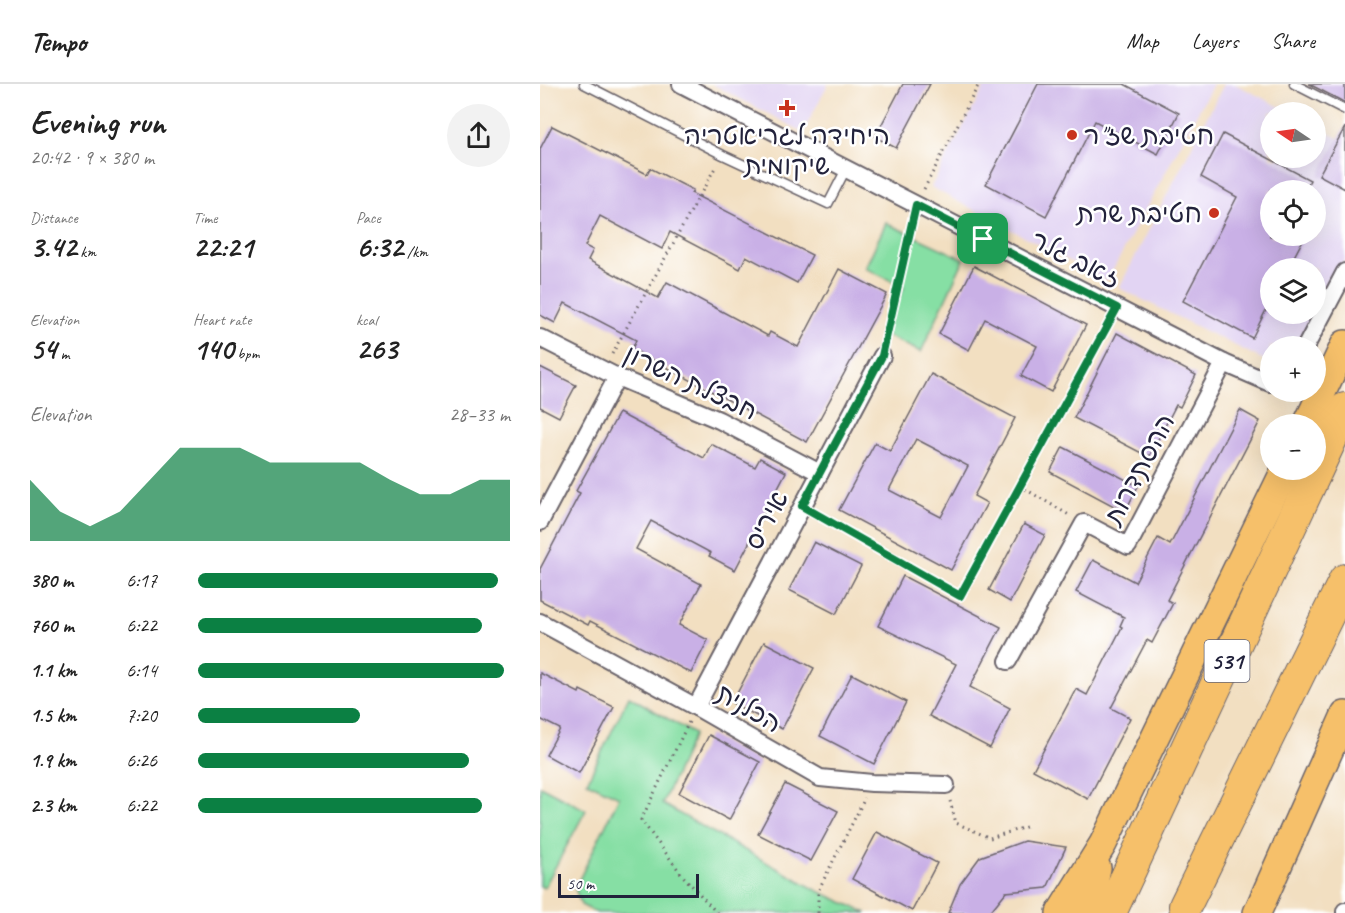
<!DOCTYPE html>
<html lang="en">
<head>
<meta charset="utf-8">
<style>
  :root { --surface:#fff; --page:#f2f2f2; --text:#222; --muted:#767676; --line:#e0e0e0; --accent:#0b8043 }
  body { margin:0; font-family:Caveat,"Playpen Sans Hebrew",sans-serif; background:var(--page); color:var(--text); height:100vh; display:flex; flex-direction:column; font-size:22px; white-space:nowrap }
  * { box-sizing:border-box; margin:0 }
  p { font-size:20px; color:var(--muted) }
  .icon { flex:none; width:33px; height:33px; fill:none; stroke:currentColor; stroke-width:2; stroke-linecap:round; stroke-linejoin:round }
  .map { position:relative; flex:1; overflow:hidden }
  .drawer { display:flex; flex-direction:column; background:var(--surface); width:540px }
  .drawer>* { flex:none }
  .needle { width:39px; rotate:283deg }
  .fabs { position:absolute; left:720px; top:18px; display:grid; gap:12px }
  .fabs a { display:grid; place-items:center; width:66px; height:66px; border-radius:50%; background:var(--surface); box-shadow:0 6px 24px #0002; font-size:30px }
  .scale { position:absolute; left:18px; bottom:15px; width:141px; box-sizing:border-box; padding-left:6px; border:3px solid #22223b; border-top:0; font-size:16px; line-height:21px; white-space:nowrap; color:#22223b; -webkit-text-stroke:4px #fff; paint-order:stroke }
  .pin { position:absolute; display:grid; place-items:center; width:51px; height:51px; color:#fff; margin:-26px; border-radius:12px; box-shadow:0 3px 9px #0006 }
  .round { display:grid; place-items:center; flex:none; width:63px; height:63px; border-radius:32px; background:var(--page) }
  .head { display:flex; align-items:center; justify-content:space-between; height:102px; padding:0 30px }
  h1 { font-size:33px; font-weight:800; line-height:45px }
  .stats { display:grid; grid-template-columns:repeat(3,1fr); gap:9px; height:102px; padding:6px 30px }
  .stats div { display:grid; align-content:center }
  .stats b { font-size:30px; font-weight:800 }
  .stats small { font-size:16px; font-weight:400 }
  .stats p { font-size:16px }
  .chart { height:168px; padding:12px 30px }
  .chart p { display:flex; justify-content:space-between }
  .chart svg { width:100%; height:108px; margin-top:6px; fill:var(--accent); opacity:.7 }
  ul { padding:0 30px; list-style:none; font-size:20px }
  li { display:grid; grid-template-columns:96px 72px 1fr; align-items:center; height:45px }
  li i { height:15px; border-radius:8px; background:var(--accent) }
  header { display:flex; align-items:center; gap:36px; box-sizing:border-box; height:84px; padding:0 30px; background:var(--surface); border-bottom:2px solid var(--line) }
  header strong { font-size:28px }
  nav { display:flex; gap:33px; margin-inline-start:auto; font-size:21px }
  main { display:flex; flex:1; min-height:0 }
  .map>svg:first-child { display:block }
  .built { fill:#e2d4f3; fill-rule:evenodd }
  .green { fill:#86dfa4; stroke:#548070; stroke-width:1.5 }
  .building { fill:#c9b0e6; fill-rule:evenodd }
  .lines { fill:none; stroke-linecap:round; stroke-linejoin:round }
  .lane-casing { stroke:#6b646a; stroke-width:11 }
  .street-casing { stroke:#6b646a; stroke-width:20 }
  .primary-casing { stroke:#6b646a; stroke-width:30 }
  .highway-casing { stroke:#6b646a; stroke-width:34 }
  .path { stroke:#6b646a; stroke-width:3; stroke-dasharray:1.5 4.5; stroke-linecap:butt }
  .lane { stroke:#fff; stroke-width:8 }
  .street { stroke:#fff; stroke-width:16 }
  .primary { stroke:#f6c06b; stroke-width:27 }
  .highway { stroke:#f6c06b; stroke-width:32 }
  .route-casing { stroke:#fff; stroke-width:12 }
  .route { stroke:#0b8043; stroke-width:8 }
  .poi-dot { fill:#c8321e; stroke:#fff; stroke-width:2 }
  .labels { text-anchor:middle; stroke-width:5; stroke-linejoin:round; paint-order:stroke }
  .shield { fill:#fff; stroke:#646476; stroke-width:1.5 }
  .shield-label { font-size:24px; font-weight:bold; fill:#22223b }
  .poi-label { font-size:26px; fill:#22223b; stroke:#fff }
  .street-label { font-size:26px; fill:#22223b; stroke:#fff }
</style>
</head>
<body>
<header>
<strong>Tempo</strong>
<nav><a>Map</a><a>Layers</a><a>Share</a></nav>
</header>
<main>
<section class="drawer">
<div class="head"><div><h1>Evening run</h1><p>20:42 · 9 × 380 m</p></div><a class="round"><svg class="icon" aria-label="share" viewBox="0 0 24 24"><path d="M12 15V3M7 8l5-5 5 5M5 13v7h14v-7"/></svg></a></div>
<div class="stats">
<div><p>Distance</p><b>3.42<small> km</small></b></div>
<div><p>Time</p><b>22:21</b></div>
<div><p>Pace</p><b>6:32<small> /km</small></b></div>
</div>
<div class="stats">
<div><p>Elevation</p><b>54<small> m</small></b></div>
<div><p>Heart rate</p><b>140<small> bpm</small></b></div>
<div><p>kcal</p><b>263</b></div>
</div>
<div class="chart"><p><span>Elevation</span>28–33 m</p>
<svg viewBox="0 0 160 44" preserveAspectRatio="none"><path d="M0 44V19L10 32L20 38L30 32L40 19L50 6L60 6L70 6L80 12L90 12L100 12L110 12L120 19L130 25L140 25L150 19L160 19V44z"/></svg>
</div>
<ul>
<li><b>380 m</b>6:17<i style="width:96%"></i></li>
<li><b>760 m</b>6:22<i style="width:91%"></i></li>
<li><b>1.1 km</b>6:14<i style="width:98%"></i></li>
<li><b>1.5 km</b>7:20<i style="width:52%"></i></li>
<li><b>1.9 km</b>6:26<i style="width:87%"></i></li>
<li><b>2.3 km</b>6:22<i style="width:91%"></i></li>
</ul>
</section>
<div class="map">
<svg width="805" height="829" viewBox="0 0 805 829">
  <rect width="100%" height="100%" fill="#fff"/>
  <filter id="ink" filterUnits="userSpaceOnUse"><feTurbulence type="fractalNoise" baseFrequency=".0167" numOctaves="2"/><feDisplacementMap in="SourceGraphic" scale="12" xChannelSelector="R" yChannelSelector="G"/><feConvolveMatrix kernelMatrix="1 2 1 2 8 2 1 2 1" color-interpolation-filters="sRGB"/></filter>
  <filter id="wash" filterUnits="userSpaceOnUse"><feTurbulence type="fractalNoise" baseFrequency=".008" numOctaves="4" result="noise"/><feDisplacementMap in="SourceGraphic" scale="24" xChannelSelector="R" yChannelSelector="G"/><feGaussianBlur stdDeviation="1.35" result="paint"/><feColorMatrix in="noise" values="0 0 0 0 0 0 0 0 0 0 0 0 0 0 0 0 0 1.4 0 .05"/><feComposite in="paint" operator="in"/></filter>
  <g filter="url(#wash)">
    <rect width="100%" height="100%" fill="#f2dfc1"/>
    <g class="built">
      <path d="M172 0H288L263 48Z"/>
      <path d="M446 0H673L567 197 391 103Z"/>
      <path d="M684 0H695L750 28H730V74H776V42L805 58V175L776 229V184H730V230H775L757 262H730V279L579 204ZM730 106H776V152H730Z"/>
    </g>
    <g class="green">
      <path d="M346 139 424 175 381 268 342 250 364 203 325 184Z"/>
      <path d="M89 612 154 650 122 720 278 807 327 829H57L41 821 35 804 79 713 47 698Z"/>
      <path d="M0 702 46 726 4 804 0 802Z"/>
    </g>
    <g id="blocks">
      <g class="building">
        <path d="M363 0H390L356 64 335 53Z"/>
        <path d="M498 0H584L639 29 618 70 555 37 506 132 446 100Z"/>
        <path d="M769 0H805V19L798 15Z"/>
        <path d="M12 42 107 90 110 84 153 106 151 109 272 171 257 199 206 172 200 185 130 148 122 165 60 132 45 162 53 166 48 176 118 214 127 198 228 252 230 248 258 263 299 185 347 210 267 358 92 265 96 256 25 219 15 239 0 231V65Z"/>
        <path d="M805 43V105L779 91Z"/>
        <path d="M683 50 770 96 765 106H730V152H765L748 184H730V218L712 254 643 217 697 113 661 93Z"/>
        <path d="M434 182 546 241 511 308 481 292 497 262 445 235 429 266 399 250Z"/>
        <path d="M577 249 656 291 640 323 636 321 609 373 534 334Z"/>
        <path d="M0 283 36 301 19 333 0 323Z"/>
        <path d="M391 290 475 334 434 412 447 419 411 486 299 426 335 359 350 367ZM376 355 428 382 401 433 349 406Z"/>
        <path d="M700 326 720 337 627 516 633 519 612 559 607 556 571 624 590 634 548 715 493 686 536 605 547 611 582 543 580 542 584 533 536 508 553 476 595 498 618 454 630 461Z"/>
        <path d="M79 329 164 374 171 360 215 383 220 374 246 388 195 486 169 472 171 469 111 437 96 465 161 500 139 541 168 556 151 589 50 537 48 541 0 516V485L40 409 36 407Z"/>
        <path d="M523 363 598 402 585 428 510 388Z"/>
        <path d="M484 440 505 451 470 518 449 506Z"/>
        <path d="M274 458 321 482 296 530 249 506Z"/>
        <path d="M363 492 461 543 430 603 470 624 450 664 389 632 416 580 338 542Z"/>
        <path d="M224 558 274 584 242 645 192 619Z"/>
        <path d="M0 589 39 609 40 606 74 623 39 689 6 671 20 645 0 635Z"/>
        <path d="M312 590 366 618 334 680 280 652Z"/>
        <path d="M169 651 220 678 189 736 139 709Z"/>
        <path d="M245 700 298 727 271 777 218 750Z"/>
        <path d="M337 748 397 779 372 827 312 795Z"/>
        <path d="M484 757 526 763 507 804 466 808 449 829H408L420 800 440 773Z"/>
      </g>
    </g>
  </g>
  <g filter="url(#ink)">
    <use href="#blocks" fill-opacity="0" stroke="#6b646a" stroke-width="1.5"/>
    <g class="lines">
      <g class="lane-casing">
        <g id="lane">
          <path d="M44 0 183 71 288 120 306 85"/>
          <path d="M754 0 805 26"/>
        </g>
      </g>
      <g class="street-casing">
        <g id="street">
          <path d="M141 0 684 279 730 299"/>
          <path d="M0 254 77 293 179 336 280 389"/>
          <path d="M766 262 805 188"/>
          <path d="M0 438 77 293"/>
          <path d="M0 538 156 623 280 694 332 699 406 701"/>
          <path d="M468 577 544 439 588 462 684 279"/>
          <path d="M156 623 342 272"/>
          <path d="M805 829V827"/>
        </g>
      </g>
      <g class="primary-casing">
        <g id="primary">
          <path d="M767 340 805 260"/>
          <path d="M520 829 563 760 745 386"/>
          <path d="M547 829 557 784"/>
          <path d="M717 829 805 631"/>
        </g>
      </g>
      <g class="highway-casing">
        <g id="highway">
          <path d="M645 822 805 496"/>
          <path d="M570 829 805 325"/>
        </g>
      </g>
      <g class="path">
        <path d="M384 105 439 0"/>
        <path d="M346 256 372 139"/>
        <path d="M72 270 176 82"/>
        <path d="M480 402 529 431"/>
        <path d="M277 431 420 512 569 238"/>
        <path d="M149 638 101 736 143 792 177 829"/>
        <path d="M410 717 416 739 450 754 489 742"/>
        <path d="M278 829V807L325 714"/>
      </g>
      <use href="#lane" class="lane"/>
      <use href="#street" class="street"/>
      <use href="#primary" class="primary"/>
      <use href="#highway" class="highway"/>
    </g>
  </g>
  <g class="lines" filter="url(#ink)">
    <g class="route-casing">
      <path id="route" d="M376 121 577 224 420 512 262 422 342 272Z"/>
    </g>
    <use href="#route" class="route"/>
  </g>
  <g class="poi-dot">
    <path d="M244 15h6v6h6v6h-6v6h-6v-6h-6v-6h6z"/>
    <circle cx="532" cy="51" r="6"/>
    <circle cx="674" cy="129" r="6"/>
  </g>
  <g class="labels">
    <rect class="shield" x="664.5" y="556" width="45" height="42" rx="4.5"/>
    <g class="shield-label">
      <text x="687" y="585">531</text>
    </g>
    <g class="poi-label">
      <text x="247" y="60">היחידה לגריאטריה<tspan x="247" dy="30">שיקומית</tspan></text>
      <text x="544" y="60" text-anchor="start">חטיבת שז"ר</text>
      <text x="662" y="138" text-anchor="end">חטיבת שרת</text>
    </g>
    <g class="street-label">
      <text transform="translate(536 175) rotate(27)" y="9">זאב גלר</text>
      <text transform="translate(151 298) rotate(25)" y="9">חבצלת השרון</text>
      <text transform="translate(599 385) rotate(-62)" y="9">ההסתדרות</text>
      <text transform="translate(226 436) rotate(-62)" y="9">איריס</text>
      <text transform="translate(209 624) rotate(30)" y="9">הכלנית</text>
    </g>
  </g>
</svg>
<div class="fabs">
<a><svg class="needle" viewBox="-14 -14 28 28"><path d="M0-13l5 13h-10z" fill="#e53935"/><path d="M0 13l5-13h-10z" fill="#767676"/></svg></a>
<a><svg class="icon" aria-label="locate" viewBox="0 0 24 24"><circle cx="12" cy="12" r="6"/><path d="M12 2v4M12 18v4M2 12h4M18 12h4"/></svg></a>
<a><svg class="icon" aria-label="layers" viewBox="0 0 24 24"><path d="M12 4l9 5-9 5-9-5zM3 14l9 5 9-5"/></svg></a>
<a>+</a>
<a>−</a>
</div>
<div class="scale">50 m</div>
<div class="pin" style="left:443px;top:155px;background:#1e9e55"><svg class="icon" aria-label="arrive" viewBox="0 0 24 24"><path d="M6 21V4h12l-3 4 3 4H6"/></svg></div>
</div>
</main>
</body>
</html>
